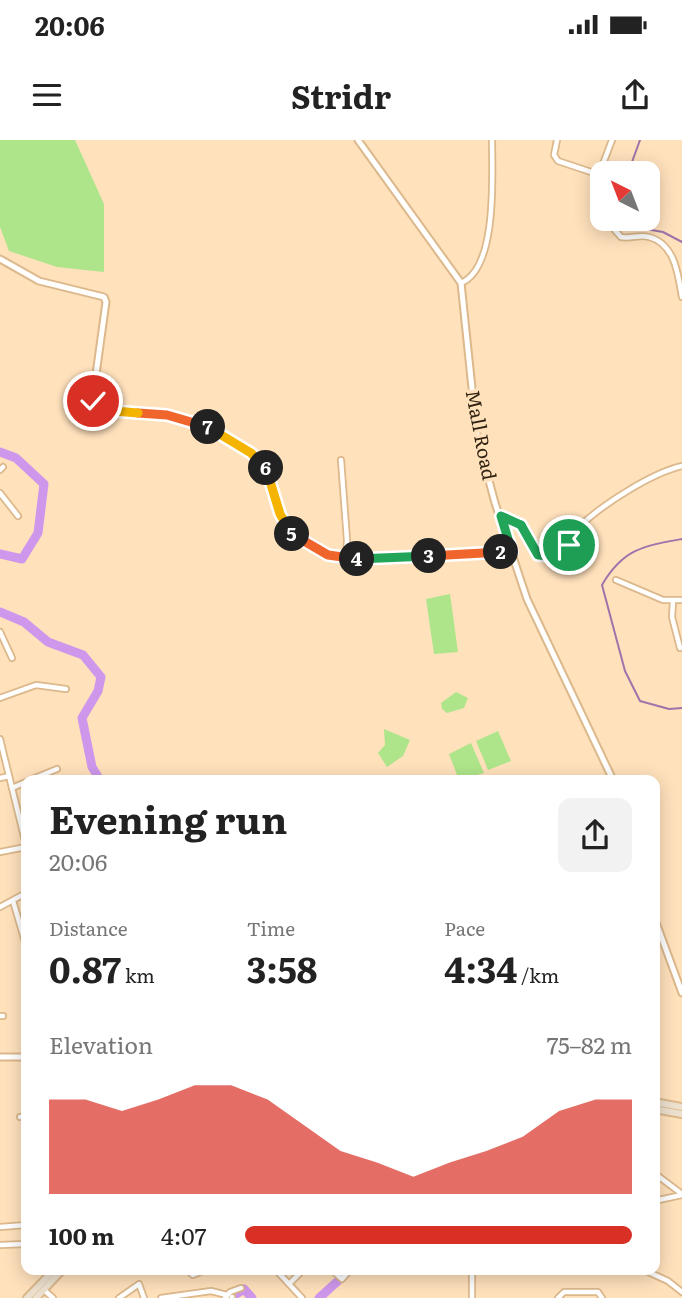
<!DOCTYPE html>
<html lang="en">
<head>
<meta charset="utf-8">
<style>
  :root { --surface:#fff; --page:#f2f2f2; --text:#222; --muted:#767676; --accent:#d93025 }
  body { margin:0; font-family:Literata,serif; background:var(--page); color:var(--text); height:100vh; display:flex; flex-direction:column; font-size:26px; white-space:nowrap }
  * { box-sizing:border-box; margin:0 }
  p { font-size:23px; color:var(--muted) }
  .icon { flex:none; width:38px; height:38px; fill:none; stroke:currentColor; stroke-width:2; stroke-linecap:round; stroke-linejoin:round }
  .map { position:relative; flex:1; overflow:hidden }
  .sheet { position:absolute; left:21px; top:635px; width:639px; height:500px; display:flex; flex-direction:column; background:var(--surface); border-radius:14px; box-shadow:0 4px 18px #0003 }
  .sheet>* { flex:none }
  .needle { width:46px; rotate:318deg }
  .buttons { position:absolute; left:590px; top:21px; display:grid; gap:14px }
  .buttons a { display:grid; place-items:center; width:70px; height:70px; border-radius:14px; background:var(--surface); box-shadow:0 4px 18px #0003; font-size:35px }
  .pin { position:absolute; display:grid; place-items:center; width:60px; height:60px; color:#fff; margin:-30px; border:4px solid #fff; border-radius:50%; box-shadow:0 2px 7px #0007 }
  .km { position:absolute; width:35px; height:35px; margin:-18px; border-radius:50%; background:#222; color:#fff; font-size:19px; line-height:35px; text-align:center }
  .round { display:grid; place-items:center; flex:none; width:74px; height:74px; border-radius:14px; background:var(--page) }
  .headline { display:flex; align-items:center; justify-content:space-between; height:119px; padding:0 28px }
  h1 { font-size:38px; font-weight:700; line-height:52px }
  .figures { display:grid; grid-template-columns:repeat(3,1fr); gap:10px; height:119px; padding:7px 28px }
  .figures div { display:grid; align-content:center }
  .figures b { font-size:35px; font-weight:700 }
  .figures small { font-size:19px; font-weight:400 }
  .figures p { font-size:19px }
  .chart { height:196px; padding:14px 28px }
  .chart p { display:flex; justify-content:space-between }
  .chart svg { width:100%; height:126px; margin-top:7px; fill:var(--accent); opacity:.7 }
  ul { padding:0 28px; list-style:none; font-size:23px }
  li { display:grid; grid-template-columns:112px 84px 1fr; align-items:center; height:52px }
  li i { height:18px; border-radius:9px; background:var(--accent) }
  .status { display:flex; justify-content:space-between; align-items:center; height:49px; padding:0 35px; background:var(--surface); direction:ltr }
  .status svg { height:19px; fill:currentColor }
  header { display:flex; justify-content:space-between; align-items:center; height:91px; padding:0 28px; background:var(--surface); font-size:32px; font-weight:700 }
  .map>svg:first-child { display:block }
  .green { fill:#afe58a }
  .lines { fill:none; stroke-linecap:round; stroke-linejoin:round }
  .stream { stroke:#9f74aa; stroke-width:2 }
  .river { stroke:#cf97ec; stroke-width:9 }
  .minor-casing { stroke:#dcb88b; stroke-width:8 }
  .tertiary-casing { stroke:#dcb88b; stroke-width:9 }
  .secondary-casing { stroke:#dcb88b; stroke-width:10 }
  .minor { stroke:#fff; stroke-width:4.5 }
  .tertiary { stroke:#fff; stroke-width:5 }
  .secondary { stroke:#ede0ce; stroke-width:6 }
  .split-1-casing { stroke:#fff; stroke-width:14 }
  .split-2-casing { stroke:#fff; stroke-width:14 }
  .split-3-casing { stroke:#fff; stroke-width:14 }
  .split-4-casing { stroke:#fff; stroke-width:14 }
  .split-5-casing { stroke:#fff; stroke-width:14 }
  .split-6-casing { stroke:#fff; stroke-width:14 }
  .split-7-casing { stroke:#fff; stroke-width:14 }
  .split-8-casing { stroke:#fff; stroke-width:14 }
  .split-9-casing { stroke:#fff; stroke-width:14 }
  .split-1 { stroke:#22a559; stroke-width:9 }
  .split-2 { stroke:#22a559; stroke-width:9 }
  .split-3 { stroke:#f0652b; stroke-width:9 }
  .split-4 { stroke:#22a559; stroke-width:9 }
  .split-5 { stroke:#f0652b; stroke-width:9 }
  .split-6 { stroke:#f5b400; stroke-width:9 }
  .split-7 { stroke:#f5b400; stroke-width:9 }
  .split-8 { stroke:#f0652b; stroke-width:9 }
  .split-9 { stroke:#f5b400; stroke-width:9 }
  .labels { text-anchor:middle; stroke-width:7; stroke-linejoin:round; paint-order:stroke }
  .street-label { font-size:19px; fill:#302311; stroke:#ffe1bc }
</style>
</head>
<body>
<div class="status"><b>20:06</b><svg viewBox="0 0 49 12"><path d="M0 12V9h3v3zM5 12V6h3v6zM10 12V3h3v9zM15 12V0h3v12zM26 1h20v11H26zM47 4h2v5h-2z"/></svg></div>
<header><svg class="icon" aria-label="menu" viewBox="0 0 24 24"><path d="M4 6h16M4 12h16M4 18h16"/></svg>Stridr<svg class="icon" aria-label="share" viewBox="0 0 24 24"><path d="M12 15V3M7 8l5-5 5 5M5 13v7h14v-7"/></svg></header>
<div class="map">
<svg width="682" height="1158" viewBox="0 0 682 1158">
  <rect width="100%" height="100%" fill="#ffe1bc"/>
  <g class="green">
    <path d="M0 0H75L104 64V132L57 127 9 111 0 87Z"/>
    <path d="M450 454 458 512 434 514 426 459Z"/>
    <path d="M456 552 468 558 464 568 447 573 442 569 441 563Z"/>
    <path d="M384 589 410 600 403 616 387 627 378 613 385 605Z"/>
    <path d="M498 591 511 621 488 630 476 601Z"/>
    <path d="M471 603 484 633 459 640 449 614Z"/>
  </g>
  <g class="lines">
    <g class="stream">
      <path d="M628 33 640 0"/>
      <path d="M625 79 628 86 663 92 682 102"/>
      <path d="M682 399C643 406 623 409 602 445L625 531 640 561 669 569 682 568"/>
    </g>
    <g class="river">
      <path d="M0 312 16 318 44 344 38 393 22 419 0 414"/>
      <path d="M0 472 24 482 48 502 83 515 101 537 98 551 82 578 92 627 100 640"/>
      <path d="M230 1158 244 1149 252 1158"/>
      <path d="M319 1158 339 1140"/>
    </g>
    <g class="minor-casing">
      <g id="minor">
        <path d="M557 0 554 15 558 21 597 34"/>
        <path d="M602 73 595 45 612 0"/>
        <path d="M605 79 621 97C631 99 640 94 649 97 675 104 678 134 682 157"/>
        <path d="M461 143C498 128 492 33 492 0"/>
        <path d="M341 320 347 400 346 418"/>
        <path d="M0 330 3 327"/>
        <path d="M0 353 18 376"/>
        <path d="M501 376 522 385 538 415 552 416 567 410C570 401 574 392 580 386 603 364 652 333 682 326"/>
        <path d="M616 440 663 460H682"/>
        <path d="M673 462 672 477 680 508"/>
        <path d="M0 492 12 518"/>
        <path d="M0 558 36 545 66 549"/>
        <path d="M0 599 26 705"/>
        <path d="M0 638 9 636"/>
        <path d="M30 640 57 629"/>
        <path d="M12 648 26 642"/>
        <path d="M0 712 26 707"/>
        <path d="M13 761 26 805"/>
        <path d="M0 767 26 753"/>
        <path d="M0 876H3"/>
        <path d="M20 977H26"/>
        <path d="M654 1033 682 1054"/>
        <path d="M654 1061 682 1055"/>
        <path d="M0 1087 26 1085"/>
        <path d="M0 1105 26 1104"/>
        <path d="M187 1130 193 1135 205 1130"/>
        <path d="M276 1130 302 1158"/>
        <path d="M332 1130 342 1139 350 1130"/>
        <path d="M644 1130 668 1141 682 1152"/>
        <path d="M161 1131V1130"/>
        <path d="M289 1144 303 1130"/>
        <path d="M44 1150 53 1158"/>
        <path d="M119 1158 139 1144 144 1158"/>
        <path d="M161 1158 211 1151 227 1155"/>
        <path d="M225 1158 230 1152 241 1148"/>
        <path d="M232 1158V1157"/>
        <path d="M472 1158V1130"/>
        <path d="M558 1158 564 1152H598L602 1158"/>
      </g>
    </g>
    <g class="tertiary-casing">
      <g id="tertiary">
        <path d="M358 0 461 143 477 296 495 363 527 459 613 640"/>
        <path d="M0 119 39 141 104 157 106 162 93 256 95 266 103 270 167 275 203 284 251 313 267 330 286 386 293 394 328 415 349 419 512 412"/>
        <path d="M654 777 682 853"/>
        <path d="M0 917H26"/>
      </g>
    </g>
    <g class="secondary-casing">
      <g id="secondary">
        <path d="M654 962 682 967"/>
        <path d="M654 969 682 974"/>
        <path d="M27 1158 54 1130"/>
        <path d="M36 1158 62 1130"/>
      </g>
    </g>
    <use href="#minor" class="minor"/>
    <use href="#tertiary" class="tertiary"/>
    <use href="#secondary" class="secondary"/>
  </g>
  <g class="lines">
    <g class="split-1-casing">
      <path id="split-1" d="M521 385 538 415 552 416 565 412 569 405"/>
    </g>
    <g class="split-2-casing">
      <path id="split-2" d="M501 412H512L501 376 521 385"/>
    </g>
    <g class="split-3-casing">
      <path id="split-3" d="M429 416 501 412"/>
    </g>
    <g class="split-4-casing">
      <path id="split-4" d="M357 419 429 416"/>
    </g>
    <g class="split-5-casing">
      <path id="split-5" d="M292 394 328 415 357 419"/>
    </g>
    <g class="split-6-casing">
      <path id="split-6" d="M266 328 280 374 292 394"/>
    </g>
    <g class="split-7-casing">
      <path id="split-7" d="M208 287 251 313 266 328"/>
    </g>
    <g class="split-8-casing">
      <path id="split-8" d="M138 273 167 275 208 287"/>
    </g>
    <g class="split-9-casing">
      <path id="split-9" d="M93 261 103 270 138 273"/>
    </g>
    <use href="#split-1" class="split-1"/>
    <use href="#split-2" class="split-2"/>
    <use href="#split-3" class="split-3"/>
    <use href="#split-4" class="split-4"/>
    <use href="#split-5" class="split-5"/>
    <use href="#split-6" class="split-6"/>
    <use href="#split-7" class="split-7"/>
    <use href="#split-8" class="split-8"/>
    <use href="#split-9" class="split-9"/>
  </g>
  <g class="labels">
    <g class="street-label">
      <text transform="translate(481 295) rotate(79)" y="7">Mall Road</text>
    </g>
  </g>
</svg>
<div class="buttons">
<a><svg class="needle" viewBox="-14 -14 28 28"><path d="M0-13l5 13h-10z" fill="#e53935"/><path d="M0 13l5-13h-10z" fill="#767676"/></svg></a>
</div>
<div class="pin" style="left:569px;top:405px;background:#1e9e55"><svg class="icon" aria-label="arrive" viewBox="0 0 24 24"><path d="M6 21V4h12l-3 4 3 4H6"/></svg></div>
<div class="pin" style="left:93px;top:261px;background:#d93025"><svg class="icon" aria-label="check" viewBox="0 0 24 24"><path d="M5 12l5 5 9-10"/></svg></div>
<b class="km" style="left:501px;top:412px">2</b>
<b class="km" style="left:429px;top:416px">3</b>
<b class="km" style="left:357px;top:419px">4</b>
<b class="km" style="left:292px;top:394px">5</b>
<b class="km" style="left:266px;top:328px">6</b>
<b class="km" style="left:208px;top:287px">7</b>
<section class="sheet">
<div class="headline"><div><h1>Evening run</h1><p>20:06</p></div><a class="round"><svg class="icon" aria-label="share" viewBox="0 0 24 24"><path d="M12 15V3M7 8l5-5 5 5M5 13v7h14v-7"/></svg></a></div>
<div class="figures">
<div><p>Distance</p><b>0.87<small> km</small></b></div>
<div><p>Time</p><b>3:58</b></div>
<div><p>Pace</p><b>4:34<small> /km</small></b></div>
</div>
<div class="chart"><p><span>Elevation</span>75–82 m</p>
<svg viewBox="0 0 160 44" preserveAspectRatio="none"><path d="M0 44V11L10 11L20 15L30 11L40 6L50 6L60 11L70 20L80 29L90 33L100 38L110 33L120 29L130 24L140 15L150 11L160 11V44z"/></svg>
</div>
<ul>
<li><b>100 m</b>4:07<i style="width:100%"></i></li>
</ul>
</section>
</div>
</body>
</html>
